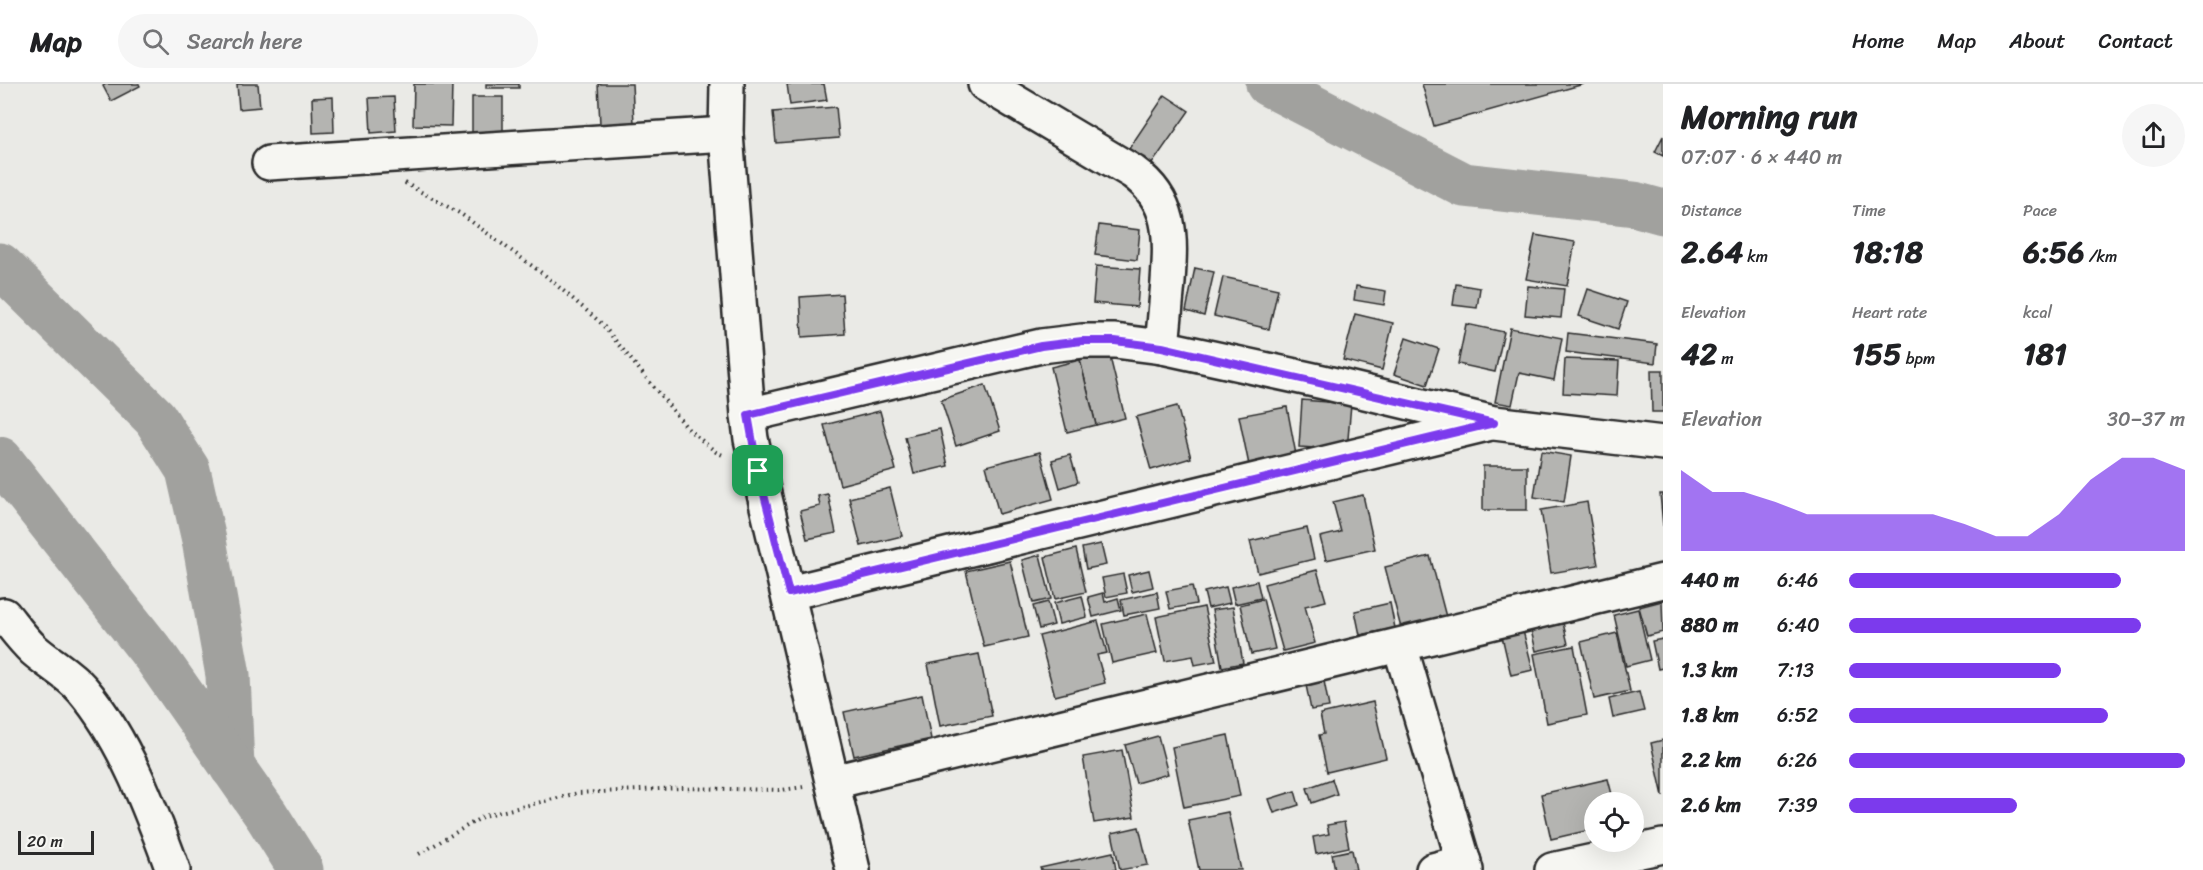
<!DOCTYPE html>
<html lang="en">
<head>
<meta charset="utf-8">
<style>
  :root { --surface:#fff; --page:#f6f6f6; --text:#202124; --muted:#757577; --line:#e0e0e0; --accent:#7c3aed }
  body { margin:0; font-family:Sriracha,sans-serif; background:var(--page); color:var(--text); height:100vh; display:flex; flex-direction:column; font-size:22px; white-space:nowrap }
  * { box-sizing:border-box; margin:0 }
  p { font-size:20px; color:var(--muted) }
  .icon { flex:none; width:33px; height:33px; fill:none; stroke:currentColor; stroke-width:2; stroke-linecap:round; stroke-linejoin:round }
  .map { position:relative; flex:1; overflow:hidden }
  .details { display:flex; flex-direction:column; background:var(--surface); width:540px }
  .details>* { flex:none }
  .tools { position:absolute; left:1584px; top:708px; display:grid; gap:12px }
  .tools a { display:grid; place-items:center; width:60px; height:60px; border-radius:50%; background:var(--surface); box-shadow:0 6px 24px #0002; font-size:30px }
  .scale { position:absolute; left:18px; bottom:15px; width:76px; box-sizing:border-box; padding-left:6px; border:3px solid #2b2b2b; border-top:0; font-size:16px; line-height:21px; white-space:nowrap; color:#2b2b2b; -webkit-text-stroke:4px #f6f6f2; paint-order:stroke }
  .pin { position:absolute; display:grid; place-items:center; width:51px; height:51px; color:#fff; margin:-26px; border-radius:12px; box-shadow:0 3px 9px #0006 }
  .round { display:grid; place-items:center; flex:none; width:63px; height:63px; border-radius:32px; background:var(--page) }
  .summary { display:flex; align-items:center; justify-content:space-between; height:102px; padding:0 18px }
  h1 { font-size:33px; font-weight:700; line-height:45px }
  .metrics { display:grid; grid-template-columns:repeat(3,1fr); gap:9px; height:102px; padding:6px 18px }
  .metrics div { display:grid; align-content:center }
  .metrics b { font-size:30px; font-weight:700 }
  .metrics small { font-size:16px; font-weight:400 }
  .metrics p { font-size:16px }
  .chart { height:168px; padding:12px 18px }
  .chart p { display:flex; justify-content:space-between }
  .chart svg { width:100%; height:108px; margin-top:6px; fill:var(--accent); opacity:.7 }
  ul { padding:0 18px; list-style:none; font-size:20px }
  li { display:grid; grid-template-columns:96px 72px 1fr; align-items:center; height:45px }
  li i { height:15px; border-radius:8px; background:var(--accent) }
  header { display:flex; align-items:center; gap:36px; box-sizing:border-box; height:84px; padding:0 30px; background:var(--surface); border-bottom:2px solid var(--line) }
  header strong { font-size:28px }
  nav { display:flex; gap:33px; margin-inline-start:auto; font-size:21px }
  .search { width:420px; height:54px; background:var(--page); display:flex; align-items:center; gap:15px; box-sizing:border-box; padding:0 21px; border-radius:33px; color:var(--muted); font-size:22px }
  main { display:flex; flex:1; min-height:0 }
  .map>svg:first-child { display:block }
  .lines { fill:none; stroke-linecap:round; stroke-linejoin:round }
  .river { stroke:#a1a19e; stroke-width:45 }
  .building { fill:#b4b4b1; stroke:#2b2b2b; stroke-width:1.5 }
  .minor-casing { stroke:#2b2b2b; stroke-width:38 }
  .path { stroke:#2b2b2b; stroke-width:4; stroke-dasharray:1.5 4.5; stroke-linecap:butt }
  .minor { stroke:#f6f6f2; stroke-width:33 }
  .route-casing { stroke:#fff; stroke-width:12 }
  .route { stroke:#7c3aed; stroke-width:8 }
</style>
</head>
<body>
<header>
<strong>Map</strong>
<div class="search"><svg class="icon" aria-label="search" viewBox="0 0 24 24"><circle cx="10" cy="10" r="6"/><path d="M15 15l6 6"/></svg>Search here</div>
<nav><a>Home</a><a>Map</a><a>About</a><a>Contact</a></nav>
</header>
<main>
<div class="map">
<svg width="1663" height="786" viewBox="0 0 1663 786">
  <rect width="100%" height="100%" fill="#eaeae6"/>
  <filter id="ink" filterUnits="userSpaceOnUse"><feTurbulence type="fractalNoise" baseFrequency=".0167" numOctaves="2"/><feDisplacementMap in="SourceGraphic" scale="12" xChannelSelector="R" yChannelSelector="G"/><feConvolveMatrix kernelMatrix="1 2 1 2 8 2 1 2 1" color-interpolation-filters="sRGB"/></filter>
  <g filter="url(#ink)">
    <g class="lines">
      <g class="river">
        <path d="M1268 0 1464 101 1634 120 1663 128"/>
        <path d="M0 181 155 334 188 386 204 456 228 591 232 683"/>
        <path d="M0 375 155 572 267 732 301 786"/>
      </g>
    </g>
    <g class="building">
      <path d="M106 0H139L140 2 111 17 103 2Z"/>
      <path d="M237 0H258L260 23 239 25Z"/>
      <path d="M414 0H452L451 42 413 41Z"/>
      <rect x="486" y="0" width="33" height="4"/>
      <path d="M598 0H632L634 39 600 40Z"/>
      <path d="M787 0H824L827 16 790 21Z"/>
      <path d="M1422 0H1584L1434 42Z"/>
      <path d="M1165 11 1189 27 1147 87 1124 72Z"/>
      <path d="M333 13 334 48 313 49 312 14Z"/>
      <path d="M394 13 396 47 371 49 369 14Z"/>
      <rect x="472" y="13" width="31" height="37"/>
      <path d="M836 23 839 54 776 59 773 28Z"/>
      <path d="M1663 52V72L1655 68Z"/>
      <path d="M1099 141 1140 146 1137 176 1095 171Z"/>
      <path d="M1535 151 1575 158 1567 202 1526 195Z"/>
      <path d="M1096 182 1140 185 1137 223 1093 219Z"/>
      <path d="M1195 184 1214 188 1204 232 1186 227Z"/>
      <path d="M1223 193 1278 205 1269 245 1214 232Z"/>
      <path d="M1456 200 1480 204 1477 224 1453 221Z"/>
      <path d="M1356 202 1386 207 1384 221 1354 216Z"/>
      <path d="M1528 202 1564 205 1561 234 1525 231Z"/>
      <path d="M1588 205 1627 218 1618 245 1579 232Z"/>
      <path d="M842 210 845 250 802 253 800 213Z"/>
      <path d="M1355 230 1393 239 1382 286 1343 276Z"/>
      <path d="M1466 240 1504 248 1495 288 1458 280Z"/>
      <path d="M1510 244 1562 254 1554 296 1519 289 1512 321 1495 318Z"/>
      <path d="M1568 249 1657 260 1655 279 1566 268Z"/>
      <path d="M1406 254 1439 265 1427 301 1394 290Z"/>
      <path d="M1109 269 1125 334 1096 341 1080 276Z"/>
      <path d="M1565 275 1619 277 1617 312 1563 309Z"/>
      <path d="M1080 276 1096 341 1067 348 1051 283Z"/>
      <path d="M1651 286H1663V328H1652Z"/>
      <path d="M985 301 1000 347 956 362 941 316Z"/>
      <path d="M1302 316 1351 320 1347 366 1299 363Z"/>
      <path d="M1177 322 1191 374 1151 386 1136 333Z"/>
      <path d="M1287 323 1297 376 1250 386 1239 332Z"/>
      <path d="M880 327 896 386 840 401 824 341Z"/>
      <path d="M940 345 948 382 914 390 905 353Z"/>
      <path d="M1541 367 1571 372 1564 418 1534 413Z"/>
      <path d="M1040 368 1053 415 999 430 986 382Z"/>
      <path d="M1070 371 1078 398 1060 404 1052 376Z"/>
      <rect x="1483" y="382" width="44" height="44"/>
      <path d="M890 404 902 452 861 462 849 414Z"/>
      <path d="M828 410 836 449 807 455 800 427 820 422 818 412Z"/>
      <path d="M1660 410H1663V442Z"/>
      <path d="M1363 411 1375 465 1326 476 1320 453 1341 448 1333 418Z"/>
      <path d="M1587 418 1598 481 1551 489 1541 426Z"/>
      <path d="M1307 444 1314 475 1258 489 1250 457Z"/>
      <path d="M1101 460 1106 481 1086 485 1082 464Z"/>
      <path d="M1076 465 1086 508 1055 515 1045 473Z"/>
      <path d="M1040 471 1051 515 1033 519 1022 476Z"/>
      <path d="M1430 472 1446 533 1401 544 1385 483Z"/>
      <path d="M1010 477 1028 553 984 563 966 487Z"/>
      <path d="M1149 486 1153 503 1132 508 1128 491Z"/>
      <path d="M1317 486 1326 517 1305 522 1315 559 1283 567 1264 500Z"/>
      <path d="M1123 490 1127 509 1106 513 1102 494Z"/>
      <path d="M1257 497 1261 514 1235 520 1231 503Z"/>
      <path d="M1192 502 1196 520 1170 525 1166 507Z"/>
      <path d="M1226 503 1230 519 1208 524 1204 508Z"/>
      <path d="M1157 508 1160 524 1124 531 1121 516Z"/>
      <path d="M1103 509 1105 518 1118 514 1121 526 1093 533 1088 513Z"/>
      <path d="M1082 512 1087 533 1059 540 1054 519Z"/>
      <path d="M1263 515 1275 565 1251 570 1240 521Z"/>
      <path d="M1662 517 1663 548 1647 552 1639 523Z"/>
      <path d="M1048 518 1054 541 1039 545 1033 522Z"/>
      <path d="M1390 519 1395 544 1360 551 1355 527Z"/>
      <path d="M1204 523 1216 577 1195 581 1193 572 1165 577 1156 533Z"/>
      <path d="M1233 523 1243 579 1222 583 1212 526Z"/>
      <path d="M1638 525 1650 576 1626 582 1614 531Z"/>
      <path d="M1147 530 1157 569 1112 579 1103 540Z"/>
      <path d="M1098 537 1107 569 1097 571 1105 599 1055 612 1039 552Z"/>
      <path d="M1563 539 1568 560 1536 567 1531 546Z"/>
      <path d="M1522 543 1533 586 1511 591 1501 548Z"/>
      <path d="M1617 549 1630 607 1594 615 1581 558Z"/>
      <path d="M1663 555V584L1658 585 1652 557Z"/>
      <path d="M1574 562 1587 631 1547 639 1534 570Z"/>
      <path d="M979 570 992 632 940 642 928 580Z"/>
      <path d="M1324 597 1329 623 1311 626 1306 601Z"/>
      <path d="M1639 608 1644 627 1613 634 1609 615Z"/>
      <path d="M922 611 931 655 854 672 844 628Z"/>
      <path d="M1373 618 1386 674 1327 688 1319 651 1324 650 1320 630Z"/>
      <path d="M1228 651 1240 712 1184 723 1172 663Z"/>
      <path d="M1158 652 1168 690 1136 699 1125 661Z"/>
      <path d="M1663 656V712L1651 659Z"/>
      <path d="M1122 666 1134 733 1094 739 1083 673Z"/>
      <path d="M1332 695 1337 710 1312 719 1307 704Z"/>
      <path d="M1608 695 1614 718H1594V745L1551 755 1541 710Z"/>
      <path d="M1295 707 1299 721 1274 729 1269 715Z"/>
      <path d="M1228 728 1241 786H1199L1188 736Z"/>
      <path d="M1344 738 1349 763 1316 770 1313 753 1329 750 1327 741Z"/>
      <path d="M1139 743 1148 781 1120 786 1112 749Z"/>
      <path d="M1352 766 1356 786H1335L1332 770Z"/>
      <path d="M1113 768 1116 786H1041L1040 784Z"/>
    </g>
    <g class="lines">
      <g class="minor-casing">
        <g id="minor">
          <path d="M727 0 726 50 748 331 751 355 853 786"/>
          <path d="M985 0 1133 88C1173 117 1171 152 1168 198 1166 219 1164 241 1162 263"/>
          <path d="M269 79 726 50"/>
          <path d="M748 331 1041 262 1082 257H1115L1162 263 1323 298 1494 339 1663 359"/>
          <path d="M789 509 1487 340"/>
          <path d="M4 531C13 542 23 556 34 566 50 580 69 590 83 606 125 656 151 726 173 786"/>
          <path d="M1400 562 1466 786"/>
          <path d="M833 698 1663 497"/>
          <path d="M1433 786 1464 778"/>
          <path d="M1552 786 1663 762"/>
        </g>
      </g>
      <g class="path">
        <path d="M405 99 461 130 546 192 601 239 689 346 716 368 725 372"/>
        <path d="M419 770 484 732 578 709 681 704 781 706 804 703"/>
      </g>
      <use href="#minor" class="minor"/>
    </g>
  </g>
  <g class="lines" filter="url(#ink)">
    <g class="route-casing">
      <path id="route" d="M1082 257H1115L1162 263 1494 339 789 509 758 387 748 331 1041 262Z"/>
    </g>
    <use href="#route" class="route"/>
  </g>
</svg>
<div class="tools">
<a><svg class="icon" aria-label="locate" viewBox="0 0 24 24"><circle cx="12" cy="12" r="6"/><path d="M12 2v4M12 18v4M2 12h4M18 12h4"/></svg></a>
</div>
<div class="scale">20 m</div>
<div class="pin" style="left:758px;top:387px;background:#1e9e55"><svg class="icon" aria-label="arrive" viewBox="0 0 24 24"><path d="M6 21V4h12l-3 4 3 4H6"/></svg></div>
</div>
<section class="details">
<div class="summary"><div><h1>Morning run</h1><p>07:07 · 6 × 440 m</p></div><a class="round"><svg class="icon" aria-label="share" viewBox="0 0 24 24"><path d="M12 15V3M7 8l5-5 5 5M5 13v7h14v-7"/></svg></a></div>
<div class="metrics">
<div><p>Distance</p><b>2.64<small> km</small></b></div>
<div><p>Time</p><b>18:18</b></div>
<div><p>Pace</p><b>6:56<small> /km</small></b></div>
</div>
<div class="metrics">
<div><p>Elevation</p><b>42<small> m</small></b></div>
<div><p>Heart rate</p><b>155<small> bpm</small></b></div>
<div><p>kcal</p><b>181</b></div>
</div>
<div class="chart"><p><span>Elevation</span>30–37 m</p>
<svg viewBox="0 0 160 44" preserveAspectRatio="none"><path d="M0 44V11L10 20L20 20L30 24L40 29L50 29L60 29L70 29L80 29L90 33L100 38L110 38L120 29L130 15L140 6L150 6L160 11V44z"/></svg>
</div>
<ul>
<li><b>440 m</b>6:46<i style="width:81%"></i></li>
<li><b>880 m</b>6:40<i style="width:87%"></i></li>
<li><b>1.3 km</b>7:13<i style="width:63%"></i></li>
<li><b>1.8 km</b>6:52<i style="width:77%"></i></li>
<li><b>2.2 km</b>6:26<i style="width:100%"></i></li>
<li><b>2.6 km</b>7:39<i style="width:50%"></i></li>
</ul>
</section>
</main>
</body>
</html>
